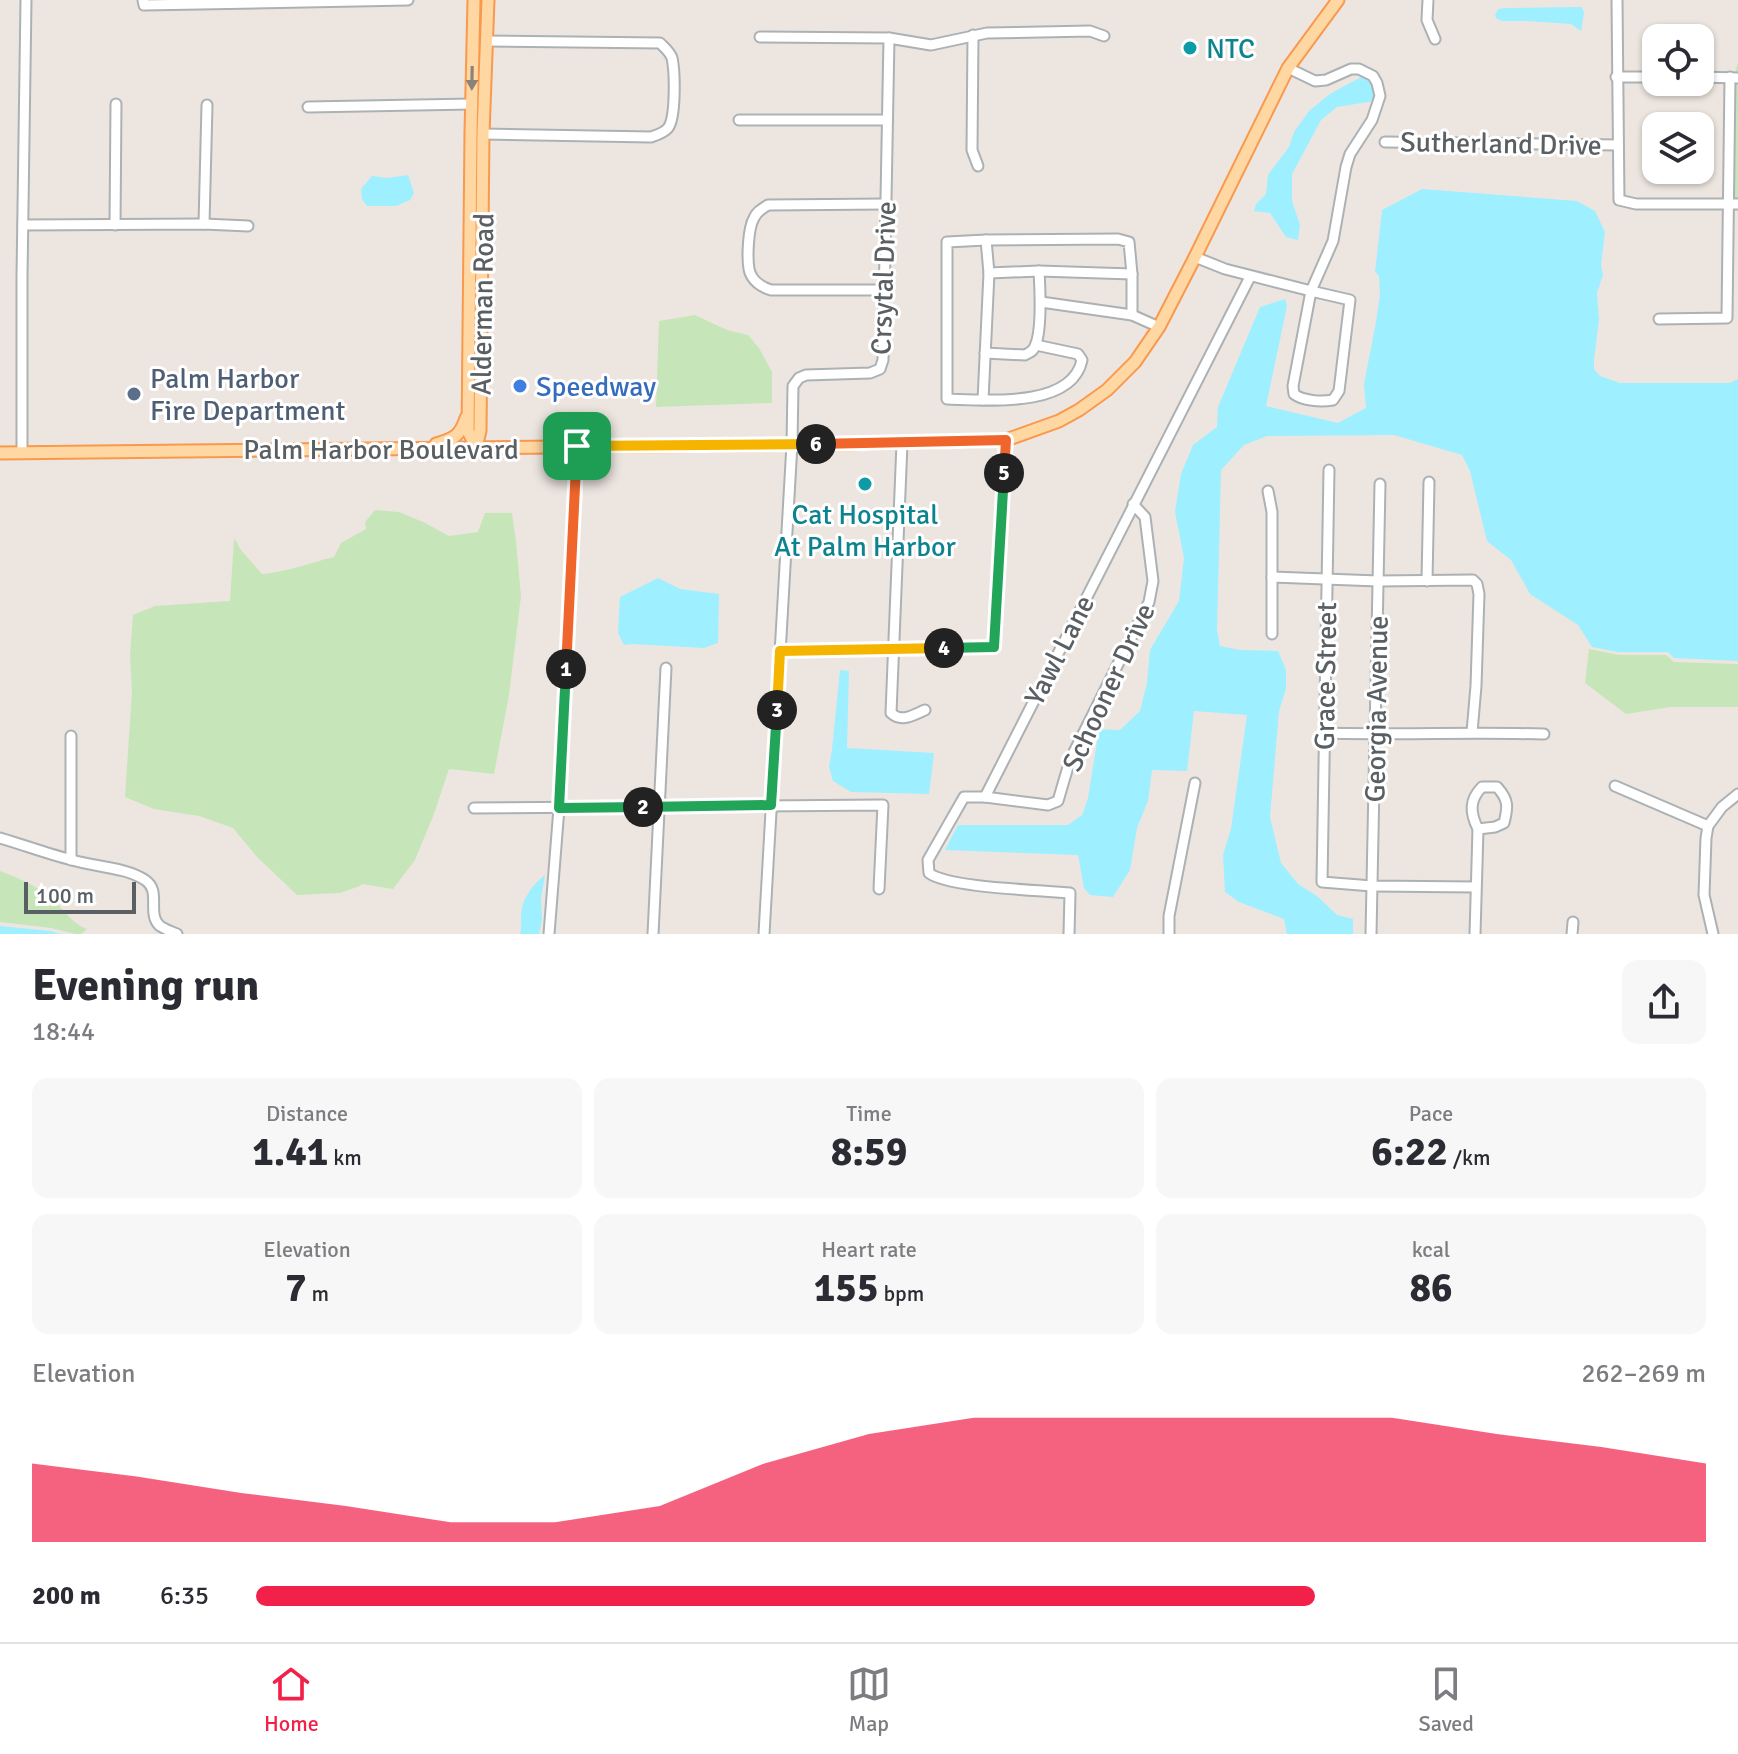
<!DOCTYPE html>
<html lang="en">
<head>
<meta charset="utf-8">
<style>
  :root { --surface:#fff; --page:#f7f7f7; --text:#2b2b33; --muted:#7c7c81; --line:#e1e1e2; --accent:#f2214a }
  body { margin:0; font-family:Signika,sans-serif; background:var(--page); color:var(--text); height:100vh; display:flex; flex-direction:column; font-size:30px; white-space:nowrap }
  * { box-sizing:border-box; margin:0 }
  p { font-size:26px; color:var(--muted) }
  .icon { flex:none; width:44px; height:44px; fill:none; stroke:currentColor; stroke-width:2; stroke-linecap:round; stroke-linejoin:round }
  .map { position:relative; height:934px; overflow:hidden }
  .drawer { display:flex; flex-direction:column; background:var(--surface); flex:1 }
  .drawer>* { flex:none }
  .fabs { position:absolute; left:1642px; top:24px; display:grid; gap:16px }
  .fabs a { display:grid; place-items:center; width:72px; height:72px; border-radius:16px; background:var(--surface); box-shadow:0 2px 6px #0004; font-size:40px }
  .scale { position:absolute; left:24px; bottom:20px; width:112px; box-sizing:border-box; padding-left:8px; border:4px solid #595f62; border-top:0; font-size:22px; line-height:28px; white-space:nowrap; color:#595f62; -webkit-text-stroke:6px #fff; paint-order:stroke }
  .pin { position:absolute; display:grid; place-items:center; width:68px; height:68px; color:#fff; margin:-34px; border-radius:16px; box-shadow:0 4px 12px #0006 }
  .km { position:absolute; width:40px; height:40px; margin:-20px; border-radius:50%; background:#222; color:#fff; font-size:22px; line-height:40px; text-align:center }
  .round { display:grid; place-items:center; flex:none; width:84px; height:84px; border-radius:16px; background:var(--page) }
  .head { display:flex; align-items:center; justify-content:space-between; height:136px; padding:0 32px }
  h1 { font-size:44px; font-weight:700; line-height:60px }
  .stats { display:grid; grid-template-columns:repeat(3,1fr); gap:12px; height:136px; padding:8px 32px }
  .stats div { display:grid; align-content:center; border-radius:16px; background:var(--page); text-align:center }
  .stats b { font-size:40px; font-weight:700 }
  .stats small { font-size:22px; font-weight:400 }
  .stats p { font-size:22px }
  .chart { height:224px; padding:16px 32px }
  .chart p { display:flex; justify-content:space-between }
  .chart svg { width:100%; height:144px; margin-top:8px; fill:var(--accent); opacity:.7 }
  ul { padding:0 32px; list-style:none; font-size:26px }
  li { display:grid; grid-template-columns:128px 96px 1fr; align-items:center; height:60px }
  li i { height:20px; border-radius:10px; background:var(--accent) }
  .tabs { display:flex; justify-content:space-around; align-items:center; height:112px; border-top:2px solid var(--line); background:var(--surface); font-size:22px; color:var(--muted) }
  .tabs a { display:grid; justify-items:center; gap:4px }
  .tabs .selected { color:var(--accent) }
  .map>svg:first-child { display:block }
  .green { fill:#c6e6ba }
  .water { fill:#9eefff }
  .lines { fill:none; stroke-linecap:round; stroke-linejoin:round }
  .minor-casing { stroke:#acb1b4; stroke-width:13 }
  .major-casing { stroke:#f9994d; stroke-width:15 }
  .minor { stroke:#fff; stroke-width:9 }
  .major { stroke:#ffd7a3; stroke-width:11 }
  .oneway { fill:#8b8376 }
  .split-1-casing { stroke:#fff; stroke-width:16 }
  .split-2-casing { stroke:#fff; stroke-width:16 }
  .split-3-casing { stroke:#fff; stroke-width:16 }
  .split-4-casing { stroke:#fff; stroke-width:16 }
  .split-5-casing { stroke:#fff; stroke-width:16 }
  .split-6-casing { stroke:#fff; stroke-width:16 }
  .split-7-casing { stroke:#fff; stroke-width:16 }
  .split-1 { stroke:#f0652b; stroke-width:10 }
  .split-2 { stroke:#22a559; stroke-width:10 }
  .split-3 { stroke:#22a559; stroke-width:10 }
  .split-4 { stroke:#f5b400; stroke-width:10 }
  .split-5 { stroke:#22a559; stroke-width:10 }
  .split-6 { stroke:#f0652b; stroke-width:10 }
  .split-7 { stroke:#f5b400; stroke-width:10 }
  .culture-dot { fill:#0f9aa8; stroke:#fff; stroke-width:3 }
  .shop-dot { fill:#3f7fe0; stroke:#fff; stroke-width:3 }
  .service-dot { fill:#5c6f8a; stroke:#fff; stroke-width:3 }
  .labels { text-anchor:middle; stroke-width:6; stroke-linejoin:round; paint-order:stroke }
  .culture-label { font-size:28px; fill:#0d838f; stroke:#fff; text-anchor:start }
  .street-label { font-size:28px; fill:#595f62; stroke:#fff }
  .service-label { font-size:28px; fill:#4e5e75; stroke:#fff; text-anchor:start }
  .shop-label { font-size:28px; fill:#366cbe; stroke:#fff; text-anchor:start }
</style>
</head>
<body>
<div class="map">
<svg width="1738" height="934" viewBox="0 0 1738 934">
  <rect width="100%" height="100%" fill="#ede6e0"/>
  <g class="green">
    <path d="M1738 62V201H1732L1733 79Z"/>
    <path d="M695 315 727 330 748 335 759 348 772 372V403L656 407 659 321Z"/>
    <path d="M375 510 399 512 423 522 449 536 478 532 485 513H512L516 541 521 596 509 695 494 774 449 769 434 814 415 860 393 889 362 884 360 886 340 893 297 895 257 857 233 828 199 816 154 809 125 797 132 691 130 655 133 615 155 606 230 601 234 538 241 550 262 574C287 572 309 563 334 557L341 543 366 529 365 522Z"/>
    <path d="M1589 649 1619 655H1666L1674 662 1738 664V707H1671L1626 714 1585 683Z"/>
    <path d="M0 871C19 878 37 886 52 899 64 909 72 924 87 929L81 934H75L51 928 0 922Z"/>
  </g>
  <g class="water">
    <path d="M1582 7 1584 13 1581 31 1571 24 1527 21H1502L1497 19 1495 16 1498 9 1505 8Z"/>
    <path d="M1361 77 1373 84 1374 101 1337 107 1321 120 1292 174V201L1300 225 1298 240 1286 237 1270 213 1254 211 1256 204 1266 194 1268 175 1289 147 1294 132 1309 111 1330 94Z"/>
    <path d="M408 175 414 193 410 200 396 206H367L362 199 361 189 372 176 387 178Z"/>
    <path d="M1422 189 1577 201 1595 211 1605 232 1601 265 1603 275 1597 293 1599 320 1594 360V369L1600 376 1620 383H1730L1738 379V661L1674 658 1668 652H1618L1592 647 1578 625 1530 594 1511 560 1487 541 1470 471 1462 455 1394 435 1267 436 1244 445 1221 470 1217 630 1220 646 1240 650 1278 651 1286 670V689L1279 711 1270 817 1281 863 1298 884 1317 896 1337 915 1353 919V934H1287L1284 919 1239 902 1225 892 1223 855 1231 829 1247 715 1194 711 1187 771 1152 770 1148 801 1137 828 1130 870 1113 897 1090 895 1084 888 1078 855 945 850 958 825H1068L1082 815 1088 798 1099 729 1120 730 1140 711 1147 683 1150 650 1179 601 1184 558 1175 512 1181 474 1193 445 1217 427 1218 407 1260 307 1285 299 1287 306 1266 406 1338 423 1366 408 1364 384 1376 322 1380 295 1379 276 1375 272 1382 210Z"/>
    <path d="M658 578 680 589 719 594 718 643 704 648 632 644 624 645 618 633 620 597Z"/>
    <path d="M840 670 849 671 847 748 934 753 929 794 851 792 833 781 829 767 832 749Z"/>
    <path d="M545 875 541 898 542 920 539 934H520C522 927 521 921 521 914 522 899 533 884 545 875Z"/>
    <path d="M0 926 50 931 61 934H0Z"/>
  </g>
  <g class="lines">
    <g class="minor-casing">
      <g id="minor">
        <path d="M143 0 144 5 408 0"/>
        <path d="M1428 0 1427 20 1435 39"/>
        <path d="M1617 0 1619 200 1636 204H1738"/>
        <path d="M973 35 972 150 978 166"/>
        <path d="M760 37 889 38 931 45 987 33 1090 31 1104 36"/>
        <path d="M1616 77H1656"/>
        <path d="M1700 77 1738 78"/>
        <path d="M308 107 472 104"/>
        <path d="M739 120H886"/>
        <path d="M483 134 651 137C657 135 664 133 668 128 676 118 675 72 672 58 670 52 665 48 660 43L486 41"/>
        <path d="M1385 142 1618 145"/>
        <path d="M204 224 207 105"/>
        <path d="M23 225 204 224 248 226"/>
        <path d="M115 225 116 104"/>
        <path d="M1195 257 1225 269 1311 291 1333 241 1346 167 1350 154 1372 120 1380 96 1377 83 1373 76 1359 69H1351L1326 80 1315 81 1288 68"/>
        <path d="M989 273 1039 271 1132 274"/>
        <path d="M884 290H771C761 287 751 280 749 269 747 257 748 228 754 218 757 211 762 209 768 205L886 204"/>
        <path d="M1311 291 1350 300 1339 391 1333 400C1321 402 1303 401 1294 394L1293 386Z"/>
        <path d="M1041 302 1132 315 1159 327"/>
        <path d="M1659 319 1727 318 1730 77"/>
        <path d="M1036 345 1078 354 1082 360C1072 409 984 400 947 399V242L986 240 1118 239 1129 242 1132 274V315"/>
        <path d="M985 353 1025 355C1030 352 1033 352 1035 346 1042 331 1040 288 1039 271"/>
        <path d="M983 400 989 273 986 240"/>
        <path d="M902 443 891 713C902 723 913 715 925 710"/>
        <path d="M22 452V277L26 0"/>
        <path d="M1329 470 1322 882 1372 886 1475 887"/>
        <path d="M1268 491 1272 512V634"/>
        <path d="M1272 577 1378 581 1473 580 1477 584 1479 594 1476 686 1472 732"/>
        <path d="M1427 581 1429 482"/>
        <path d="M780 651 994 647 1006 440"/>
        <path d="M1324 733C1398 735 1471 732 1544 734"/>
        <path d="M1615 786 1708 826"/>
        <path d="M1482 787H1497C1509 800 1508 807 1504 823L1495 827 1478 829C1470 813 1469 800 1482 787Z"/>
        <path d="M985 797 1250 277"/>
        <path d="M474 808 883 805 879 889"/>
        <path d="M0 838C24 845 48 854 72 860 95 867 125 867 145 880 162 891 146 914 160 926 165 929 172 932 177 934"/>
        <path d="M71 860V736"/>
        <path d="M549 934 559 808 577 446"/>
        <path d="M653 934 666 668"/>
        <path d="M764 934 792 444 793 386 799 378 806 375 870 373 880 369 883 360 889 38"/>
        <path d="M1069 934 1070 893C1041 890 948 888 929 873L928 860 964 797H985L1048 805 1058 801 1070 760 1149 602 1153 581 1145 517 1133 504"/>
        <path d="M1169 934V916L1195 783"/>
        <path d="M1371 934 1380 484"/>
        <path d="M1475 934 1478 829"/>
        <path d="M1572 934 1573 922"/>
        <path d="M1713 934 1704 895 1706 838 1708 826 1722 807 1738 794"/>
      </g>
    </g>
    <g class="major-casing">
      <g id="major">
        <path d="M474 0 471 133 468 431 476 447"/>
        <path d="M436 444C454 439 460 436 466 418"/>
        <path d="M476 447 480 431 483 134 488 0"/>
        <path d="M0 453 841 444 1006 440 1059 421 1079 410 1107 390 1135 362 1159 327 1195 257 1288 68 1338 0"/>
      </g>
    </g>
    <use href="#minor" class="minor"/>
    <use href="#major" class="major"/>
  </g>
  <defs><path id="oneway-solid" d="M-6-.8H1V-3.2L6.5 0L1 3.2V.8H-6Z" transform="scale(2)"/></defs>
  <use class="oneway" href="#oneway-solid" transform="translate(472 78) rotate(91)"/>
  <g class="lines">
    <g class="split-1-casing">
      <path id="split-1" d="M566 669 577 446"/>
    </g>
    <g class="split-2-casing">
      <path id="split-2" d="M566 669 559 808 643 807"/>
    </g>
    <g class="split-3-casing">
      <path id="split-3" d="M643 807 771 805 777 710"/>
    </g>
    <g class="split-4-casing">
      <path id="split-4" d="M777 710 780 651 944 648"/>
    </g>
    <g class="split-5-casing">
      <path id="split-5" d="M944 648 994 647 1004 473"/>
    </g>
    <g class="split-6-casing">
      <path id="split-6" d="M816 444 1006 440 1004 473"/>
    </g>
    <g class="split-7-casing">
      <path id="split-7" d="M577 446 816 444"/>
    </g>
    <use href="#split-1" class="split-1"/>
    <use href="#split-2" class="split-2"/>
    <use href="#split-3" class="split-3"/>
    <use href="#split-4" class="split-4"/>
    <use href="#split-5" class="split-5"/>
    <use href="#split-6" class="split-6"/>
    <use href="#split-7" class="split-7"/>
  </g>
  <g class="culture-dot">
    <circle cx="1190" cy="48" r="8"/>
    <circle cx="865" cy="484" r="8"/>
  </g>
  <circle class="shop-dot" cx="520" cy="386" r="8"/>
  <circle class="service-dot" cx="134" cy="394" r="8"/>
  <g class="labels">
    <g class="culture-label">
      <text x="1206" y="58">NTC</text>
      <text x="865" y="524" text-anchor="middle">Cat Hospital<tspan x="865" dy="32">At Palm Harbor</tspan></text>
    </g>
    <g class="street-label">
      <text transform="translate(1501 143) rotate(1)" y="10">Sutherland Drive</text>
      <text transform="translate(883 278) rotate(-88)" y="10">Crsytal Drive</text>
      <text transform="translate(482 304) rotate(-89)" y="10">Alderman Road</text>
      <text x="381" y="459">Palm Harbor Boulevard</text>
      <text transform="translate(1059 650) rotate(-63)" y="10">Yawl Lane</text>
      <text transform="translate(1325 676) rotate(-89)" y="10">Grace Street</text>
      <text transform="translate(1108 687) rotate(-65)" y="10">Schooner Drive</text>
      <text transform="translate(1376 709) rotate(-89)" y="10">Georgia Avenue</text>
    </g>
    <g class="service-label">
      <text x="150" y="388">Palm Harbor<tspan x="150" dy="32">Fire Department</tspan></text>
    </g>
    <g class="shop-label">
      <text x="536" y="396">Speedway</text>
    </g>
  </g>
</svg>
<div class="fabs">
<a><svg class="icon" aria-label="locate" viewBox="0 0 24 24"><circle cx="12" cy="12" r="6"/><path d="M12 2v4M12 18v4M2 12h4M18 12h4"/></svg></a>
<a><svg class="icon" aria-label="layers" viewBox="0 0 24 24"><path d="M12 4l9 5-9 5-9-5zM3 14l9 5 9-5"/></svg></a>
</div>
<div class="scale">100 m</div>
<div class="pin" style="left:577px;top:446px;background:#1e9e55"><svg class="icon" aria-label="arrive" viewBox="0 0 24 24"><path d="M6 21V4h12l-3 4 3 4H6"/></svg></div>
<b class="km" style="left:566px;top:669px">1</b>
<b class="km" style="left:643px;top:807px">2</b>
<b class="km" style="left:777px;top:710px">3</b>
<b class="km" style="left:944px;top:648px">4</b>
<b class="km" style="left:1004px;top:473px">5</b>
<b class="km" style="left:816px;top:444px">6</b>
</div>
<section class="drawer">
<div class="head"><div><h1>Evening run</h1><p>18:44</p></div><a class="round"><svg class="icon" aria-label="share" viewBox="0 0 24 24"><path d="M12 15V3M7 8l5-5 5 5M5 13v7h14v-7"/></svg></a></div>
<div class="stats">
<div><p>Distance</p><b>1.41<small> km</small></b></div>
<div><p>Time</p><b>8:59</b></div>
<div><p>Pace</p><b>6:22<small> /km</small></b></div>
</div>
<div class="stats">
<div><p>Elevation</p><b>7<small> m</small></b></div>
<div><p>Heart rate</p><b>155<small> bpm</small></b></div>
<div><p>kcal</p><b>86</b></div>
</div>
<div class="chart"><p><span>Elevation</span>262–269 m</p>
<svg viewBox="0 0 160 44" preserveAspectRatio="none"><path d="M0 44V20L10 24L20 29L30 33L40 38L50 38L60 33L70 20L80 11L90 6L100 6L110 6L120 6L130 6L140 11L150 15L160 20V44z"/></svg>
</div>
<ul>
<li><b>200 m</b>6:35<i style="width:73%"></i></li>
</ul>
</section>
<nav class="tabs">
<a class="selected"><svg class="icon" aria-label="home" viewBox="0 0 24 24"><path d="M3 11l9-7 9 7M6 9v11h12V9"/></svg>Home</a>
<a><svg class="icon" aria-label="map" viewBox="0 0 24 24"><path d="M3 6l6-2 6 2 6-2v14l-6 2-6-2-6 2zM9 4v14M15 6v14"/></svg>Map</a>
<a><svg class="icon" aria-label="saved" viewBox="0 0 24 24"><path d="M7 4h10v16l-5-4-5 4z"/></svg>Saved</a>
</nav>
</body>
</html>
